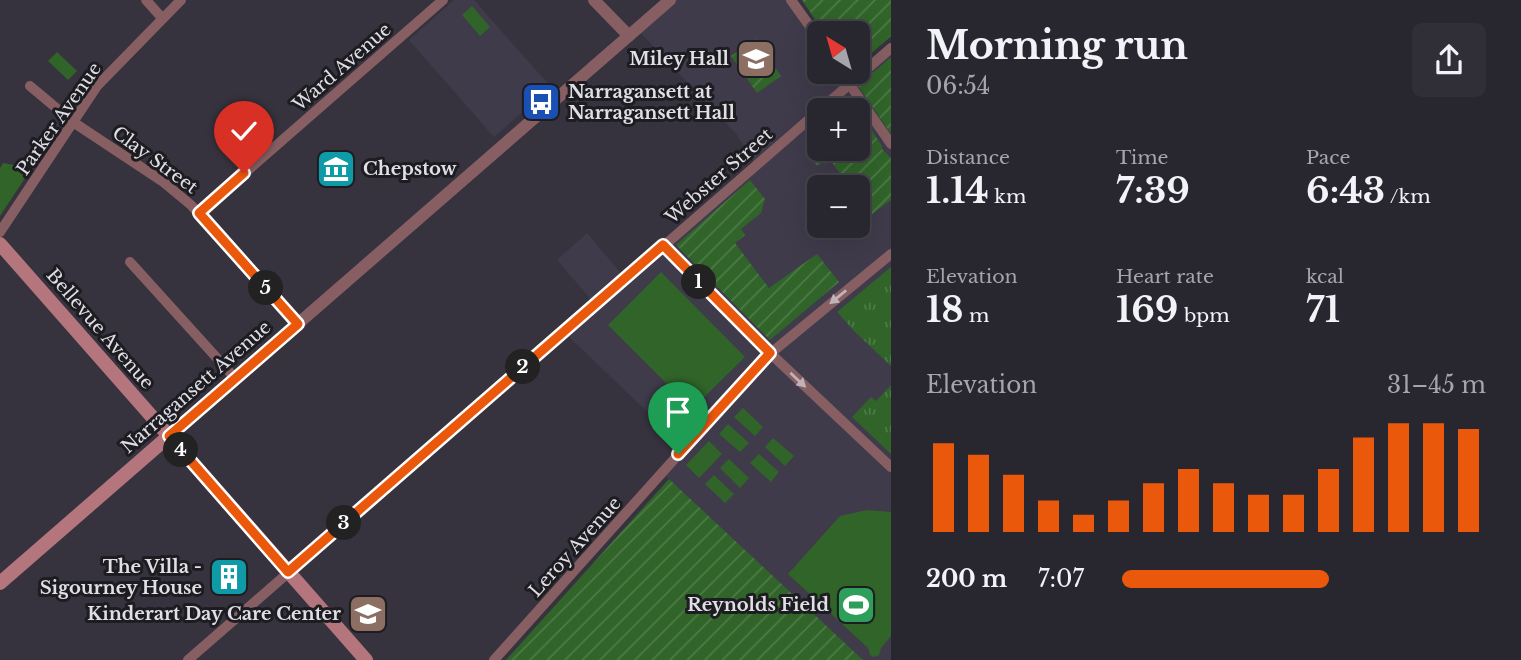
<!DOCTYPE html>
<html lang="en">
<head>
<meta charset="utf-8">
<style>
  :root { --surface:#28262e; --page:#302e36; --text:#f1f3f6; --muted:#a5a5aa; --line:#44434a; --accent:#ea580c }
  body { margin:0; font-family:"Libre Baskerville",serif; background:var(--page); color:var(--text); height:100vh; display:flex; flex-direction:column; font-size:26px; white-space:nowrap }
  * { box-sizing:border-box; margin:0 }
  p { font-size:23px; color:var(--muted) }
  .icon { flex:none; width:38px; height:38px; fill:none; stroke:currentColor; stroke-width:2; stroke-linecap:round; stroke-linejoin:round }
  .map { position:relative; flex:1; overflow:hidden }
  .drawer { display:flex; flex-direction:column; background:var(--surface); width:630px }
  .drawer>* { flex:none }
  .needle { width:46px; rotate:323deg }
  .controls { position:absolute; left:807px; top:21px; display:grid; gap:14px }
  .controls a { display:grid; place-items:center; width:63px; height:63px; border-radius:10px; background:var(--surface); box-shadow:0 7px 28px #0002,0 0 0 2px var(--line); font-size:35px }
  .pin { position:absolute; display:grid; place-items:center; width:60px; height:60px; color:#fff; margin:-72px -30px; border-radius:50% 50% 50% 0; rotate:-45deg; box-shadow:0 0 7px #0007 }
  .pin .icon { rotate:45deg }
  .km { position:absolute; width:35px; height:35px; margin:-18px; border-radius:50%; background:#222; color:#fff; font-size:19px; line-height:35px; text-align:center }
  .round { display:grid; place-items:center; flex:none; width:74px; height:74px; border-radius:10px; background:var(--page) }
  .headline { display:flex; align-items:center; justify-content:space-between; height:119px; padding:0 35px }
  h1 { font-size:38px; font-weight:700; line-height:52px }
  .figures { display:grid; grid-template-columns:repeat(3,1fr); gap:10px; height:119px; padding:7px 35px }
  .figures div { display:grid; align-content:center }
  .figures b { font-size:35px; font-weight:700 }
  .figures small { font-size:19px; font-weight:400 }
  .figures p { font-size:19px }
  .chart { height:196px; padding:14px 35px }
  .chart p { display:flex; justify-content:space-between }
  .chart svg { width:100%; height:126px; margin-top:7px; stroke:var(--accent); stroke-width:6 }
  ul { padding:0 35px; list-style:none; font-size:23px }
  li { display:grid; grid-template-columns:112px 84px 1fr; align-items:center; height:52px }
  li i { height:18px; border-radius:9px; background:var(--accent) }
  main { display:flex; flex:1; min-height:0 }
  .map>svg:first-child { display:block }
  .built { fill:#3f3b4b; fill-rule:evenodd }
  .grass { fill:#306429 }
  .park { fill:url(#park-tufts) }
  .garden { fill:url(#garden-furrows) }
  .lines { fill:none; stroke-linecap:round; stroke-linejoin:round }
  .minor { stroke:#875f63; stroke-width:10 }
  .tertiary { stroke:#875f63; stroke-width:12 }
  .secondary { stroke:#b4767c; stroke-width:14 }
  .oneway { fill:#c1b2b8 }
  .route-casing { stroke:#fff; stroke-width:14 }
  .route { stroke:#ea580c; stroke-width:9 }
  .labels { text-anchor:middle; stroke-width:6; stroke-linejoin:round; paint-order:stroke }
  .poi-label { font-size:18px; font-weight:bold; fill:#e0dfe6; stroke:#1d1c21; text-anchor:end }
  .street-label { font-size:18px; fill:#e0dfe6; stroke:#1d1c21 }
</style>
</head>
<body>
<main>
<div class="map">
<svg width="891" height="660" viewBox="0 0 891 660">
  <defs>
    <pattern id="park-tufts" width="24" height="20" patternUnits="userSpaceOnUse" patternTransform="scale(1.75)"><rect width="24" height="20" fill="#306429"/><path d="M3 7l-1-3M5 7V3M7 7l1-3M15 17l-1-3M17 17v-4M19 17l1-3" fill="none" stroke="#4e7a48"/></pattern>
    <pattern id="garden-furrows" width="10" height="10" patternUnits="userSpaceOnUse" patternTransform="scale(1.75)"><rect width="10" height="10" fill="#306429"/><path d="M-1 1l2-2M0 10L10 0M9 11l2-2" fill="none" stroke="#4e7a48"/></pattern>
  </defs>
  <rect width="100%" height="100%" fill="#36333e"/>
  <g class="built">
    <path d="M454 0H474L551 87 494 137 409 40Z"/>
    <path d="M670 0H791L819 40V72H841L849 83 891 48V660H862L662 473 684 447 564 332 595 304 557 260 587 233 625 278 756 165 737 135 637 29ZM819 110H858V149H819ZM819 187H858V226H819Z"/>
  </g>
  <g class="grass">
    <path d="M472 6 490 27 480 36 462 15Z"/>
    <path d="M57 52 77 71 68 80 48 61Z"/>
    <path d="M3 163 14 165 27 175 0 216V168Z"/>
    <path d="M661 272 745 357 692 409 608 325Z"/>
    <path d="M743 408 763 427 755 436 734 417Z"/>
    <path d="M728 424 749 443 740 452 719 434Z"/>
    <path d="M773 438 794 456 785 466 765 447Z"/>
    <path d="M709 441 722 454 699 478 686 465Z"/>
    <path d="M759 454 779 472 771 482 750 463Z"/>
    <path d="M729 459 749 478 740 488 720 468Z"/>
    <path d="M714 475 734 494 725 503 705 484Z"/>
    <path d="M867 510 891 512V636L881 648 879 655 874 657 870 655 868 648 788 574 840 516Z"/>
  </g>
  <g class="park">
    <path d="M891 267V366L855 332 837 312Z"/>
    <path d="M891 385V454L852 417 871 397 876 401Z"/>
  </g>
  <g class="garden">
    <path d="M802 0H891V36L858 65V33H824Z"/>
    <path d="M756 39 781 76 757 93 731 56Z"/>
    <path d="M891 57V134L858 86Z"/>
    <path d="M862 115 882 146V149L891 158V200L860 223 858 212 863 210 862 207 864 205 858 199V187H850L831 161 824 164 823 162 817 166 812 158 823 149H858V119Z"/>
    <path d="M750 180 765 199 761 213 741 229 745 235 735 243 769 288 817 254 839 282 770 340 676 245Z"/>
    <path d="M669 479 863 660H506Z"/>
  </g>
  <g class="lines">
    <g class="minor">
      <path d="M146 0 162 18"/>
      <path d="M791 0 819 39"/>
      <path d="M841 72 891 144"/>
      <path d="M30 86 73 122 162 181 191 205 298 324"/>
      <path d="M199 213 443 0"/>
      <path d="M0 232 97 86 181 0"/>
      <path d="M663 245 770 353 891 467"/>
      <path d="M130 262 235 378"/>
      <path d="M188 660 891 48"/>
      <path d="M494 660 765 358 891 254"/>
    </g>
    <g class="tertiary">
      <path d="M594 0 629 36"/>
      <path d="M169 436 670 0"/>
    </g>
    <g class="secondary">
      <path d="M0 244 366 660"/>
      <path d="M0 583 169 436"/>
    </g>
  </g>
  <defs><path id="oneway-solid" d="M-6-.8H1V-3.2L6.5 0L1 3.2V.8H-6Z" transform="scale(1.75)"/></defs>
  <g class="oneway">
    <use href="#oneway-solid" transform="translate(838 297) rotate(141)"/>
    <use href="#oneway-solid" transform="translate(798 380) rotate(43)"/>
  </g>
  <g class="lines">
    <g class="route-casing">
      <path id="route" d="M244 173 199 213 298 324 169 436 288 572 663 245 770 353 678 454"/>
    </g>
    <use href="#route" class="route"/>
  </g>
  <defs>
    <g id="university-square" transform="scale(2.0125)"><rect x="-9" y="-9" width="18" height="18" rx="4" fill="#8d6e63" stroke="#1d1c21"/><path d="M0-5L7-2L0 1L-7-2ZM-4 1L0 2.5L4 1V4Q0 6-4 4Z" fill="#fff"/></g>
    <g id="bus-square" transform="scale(2.0125)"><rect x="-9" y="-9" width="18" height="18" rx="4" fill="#1a4fb4" stroke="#1d1c21"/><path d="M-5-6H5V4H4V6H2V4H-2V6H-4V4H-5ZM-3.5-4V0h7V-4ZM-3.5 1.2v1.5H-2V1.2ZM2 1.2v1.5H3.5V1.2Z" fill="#fff"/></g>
    <g id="museum-square" transform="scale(2.0125)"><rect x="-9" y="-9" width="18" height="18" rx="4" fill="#0f9aa8" stroke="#1d1c21"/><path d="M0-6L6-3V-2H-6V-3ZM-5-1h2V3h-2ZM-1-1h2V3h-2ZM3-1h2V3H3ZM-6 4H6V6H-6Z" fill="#fff"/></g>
    <g id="building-square" transform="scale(2.0125)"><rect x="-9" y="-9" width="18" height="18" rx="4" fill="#0f9aa8" stroke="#1d1c21"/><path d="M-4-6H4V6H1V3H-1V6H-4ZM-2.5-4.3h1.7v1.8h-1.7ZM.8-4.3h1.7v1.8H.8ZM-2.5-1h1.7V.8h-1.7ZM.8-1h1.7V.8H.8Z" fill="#fff"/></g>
    <g id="stadium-square" transform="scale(2.0125)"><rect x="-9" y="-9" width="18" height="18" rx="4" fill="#2e9e5b" stroke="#1d1c21"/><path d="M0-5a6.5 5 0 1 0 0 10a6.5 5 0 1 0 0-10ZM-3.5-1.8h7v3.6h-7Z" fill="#fff"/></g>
    <g id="school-square" transform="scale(2.0125)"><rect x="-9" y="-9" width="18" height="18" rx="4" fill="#8d6e63" stroke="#1d1c21"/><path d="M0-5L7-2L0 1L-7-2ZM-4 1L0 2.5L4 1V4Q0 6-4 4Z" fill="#fff"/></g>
  </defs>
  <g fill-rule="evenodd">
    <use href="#university-square" x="756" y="59"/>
    <use href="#bus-square" x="541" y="102"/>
    <use href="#museum-square" x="336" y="169"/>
    <use href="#building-square" x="229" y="577"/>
    <use href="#stadium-square" x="856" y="605"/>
    <use href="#school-square" x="368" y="614"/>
  </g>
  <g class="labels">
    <g class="poi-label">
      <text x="729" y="65">Miley Hall</text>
      <text x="568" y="98" text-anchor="start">Narragansett at<tspan x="568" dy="21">Narragansett Hall</tspan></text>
      <text x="363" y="175" text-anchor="start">Chepstow</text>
      <text x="202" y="573">The Villa -<tspan x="202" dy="21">Sigourney House</tspan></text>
      <text x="829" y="611">Reynolds Field</text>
      <text x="341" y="620">Kinderart Day Care Center</text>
    </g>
    <g class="street-label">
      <text transform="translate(342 67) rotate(-41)" y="6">Ward Avenue</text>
      <text transform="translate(59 119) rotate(-55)" y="6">Parker Avenue</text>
      <text transform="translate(155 160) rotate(36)" y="6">Clay Street</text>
      <text transform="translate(719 176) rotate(-41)" y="6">Webster Street</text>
      <text transform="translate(100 329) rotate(49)" y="6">Bellevue Avenue</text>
      <text transform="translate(196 387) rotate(-41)" y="6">Narragansett Avenue</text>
      <text transform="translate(575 547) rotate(-48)" y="6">Leroy Avenue</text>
    </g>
  </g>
</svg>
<div class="controls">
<a><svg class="needle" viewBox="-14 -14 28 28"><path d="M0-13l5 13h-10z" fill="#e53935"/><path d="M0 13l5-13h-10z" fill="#a5a5aa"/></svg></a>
<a>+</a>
<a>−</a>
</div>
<div class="pin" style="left:678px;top:454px;background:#1e9e55"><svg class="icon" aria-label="arrive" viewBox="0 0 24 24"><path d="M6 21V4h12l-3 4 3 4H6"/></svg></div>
<div class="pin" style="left:244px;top:173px;background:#d93025"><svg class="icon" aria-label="check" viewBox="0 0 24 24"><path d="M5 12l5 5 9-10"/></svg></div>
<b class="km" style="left:699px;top:282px">1</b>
<b class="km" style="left:523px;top:367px">2</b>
<b class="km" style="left:344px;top:523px">3</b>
<b class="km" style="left:181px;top:450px">4</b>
<b class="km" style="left:266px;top:288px">5</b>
</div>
<section class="drawer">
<div class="headline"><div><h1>Morning run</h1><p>06:54</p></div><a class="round"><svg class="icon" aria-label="share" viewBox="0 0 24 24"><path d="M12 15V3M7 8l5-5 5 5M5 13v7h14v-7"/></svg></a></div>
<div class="figures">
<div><p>Distance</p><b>1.14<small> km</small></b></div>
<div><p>Time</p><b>7:39</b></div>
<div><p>Pace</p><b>6:43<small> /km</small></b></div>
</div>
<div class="figures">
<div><p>Elevation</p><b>18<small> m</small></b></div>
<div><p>Heart rate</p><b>169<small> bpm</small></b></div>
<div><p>kcal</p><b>71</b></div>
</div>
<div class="chart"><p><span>Elevation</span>31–45 m</p>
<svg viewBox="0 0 160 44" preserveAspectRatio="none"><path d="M5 44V13M15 44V17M25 44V24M35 44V33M45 44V38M55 44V33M65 44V27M75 44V22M85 44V27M95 44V31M105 44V31M115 44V22M125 44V11M135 44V6M145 44V6M155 44V8"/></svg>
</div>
<ul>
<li><b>200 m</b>7:07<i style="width:57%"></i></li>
</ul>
</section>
</main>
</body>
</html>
